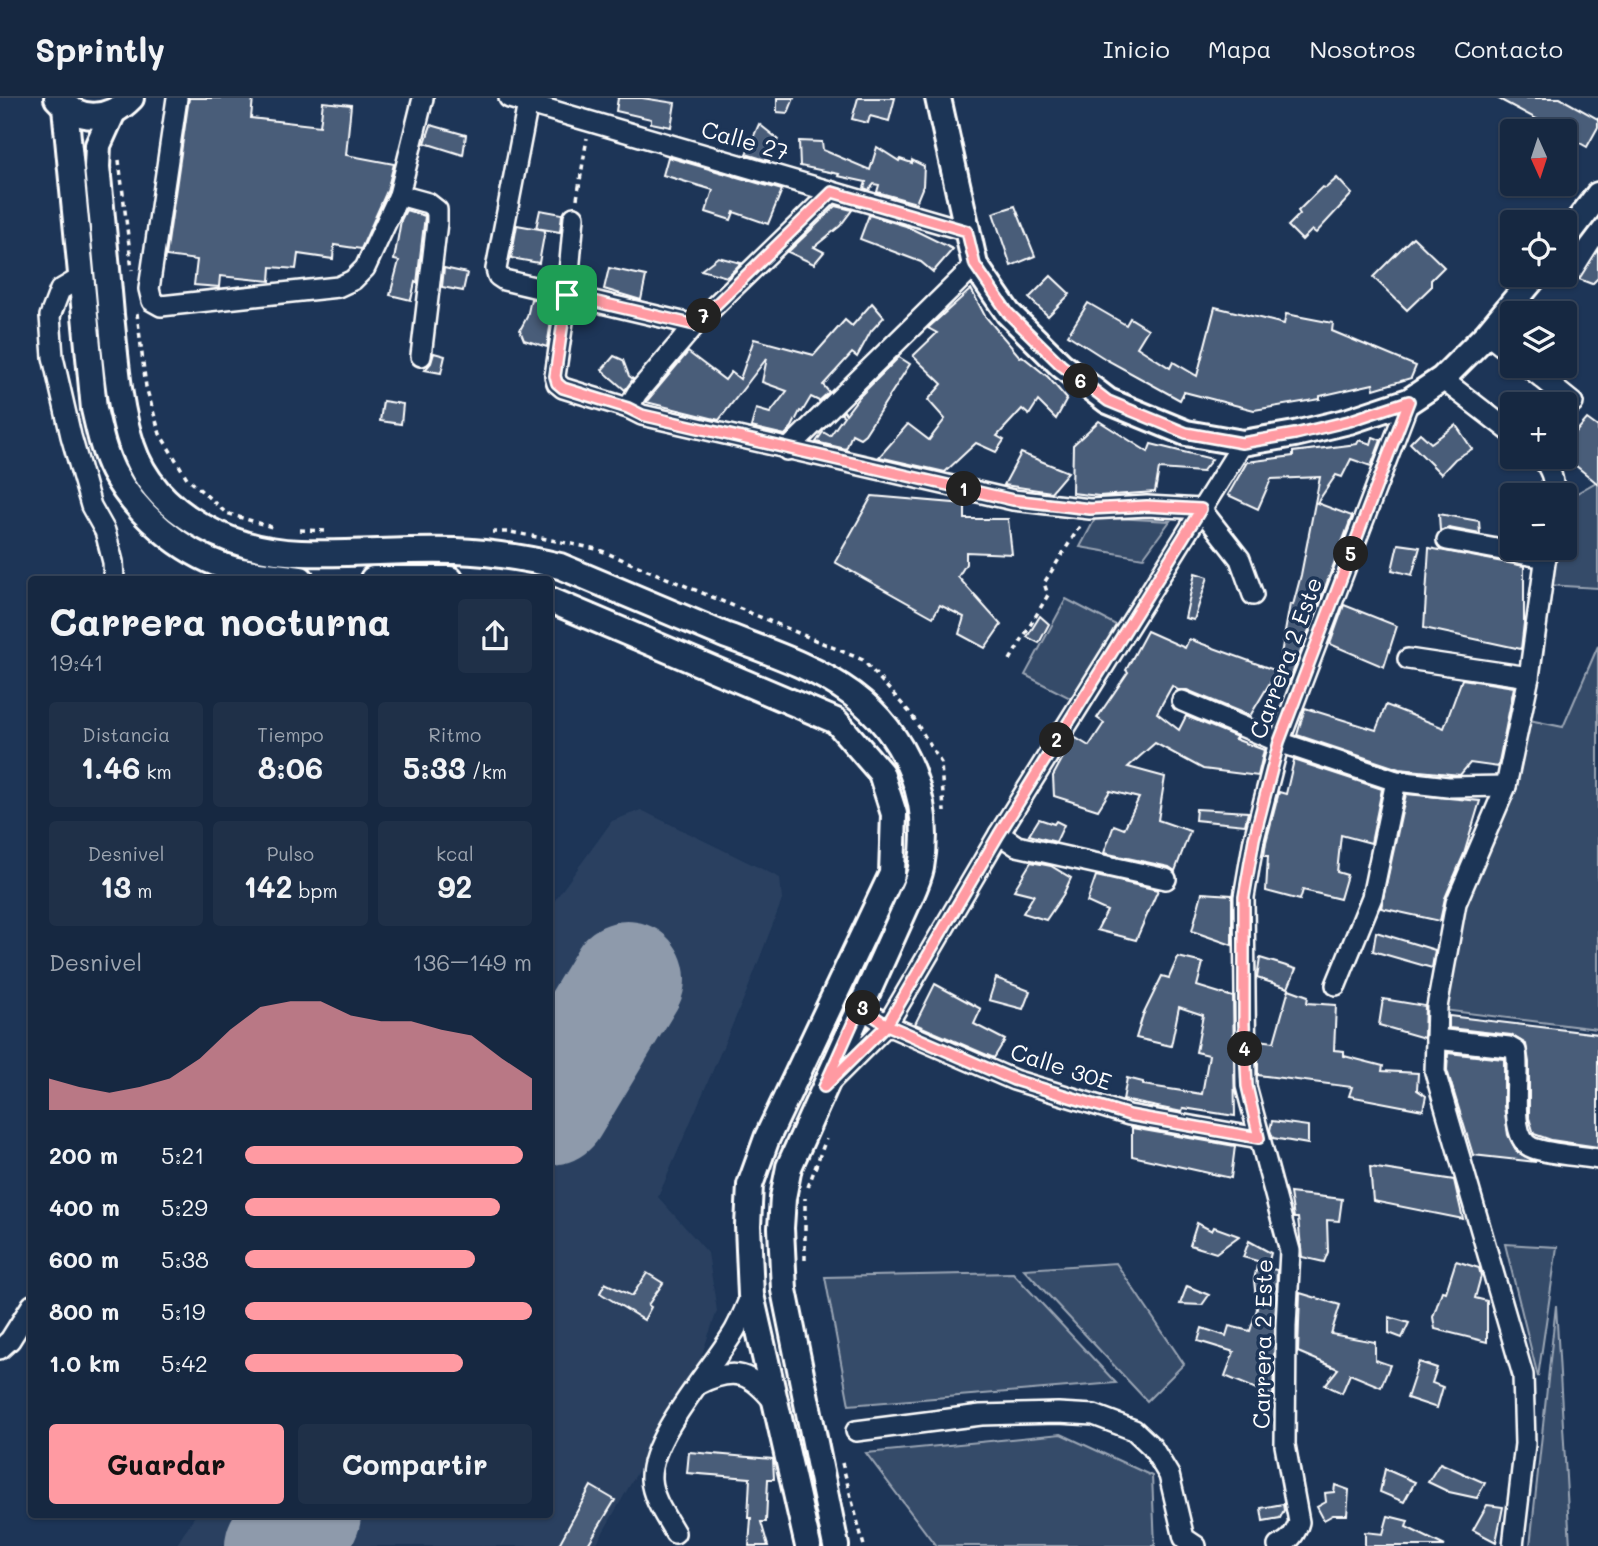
<!DOCTYPE html>
<html lang="es">
<head>
<meta charset="utf-8">
<style>
  :root { --surface:#162841; --page:#1f3048; --text:#f1f3f6; --muted:#9ea6b1; --line:#35445a; --accent:#ff9aa2 }
  body { margin:0; font-family:Mali,sans-serif; background:var(--page); color:var(--text); height:100vh; display:flex; flex-direction:column; font-size:26px; white-space:nowrap }
  * { box-sizing:border-box; margin:0 }
  p { font-size:23px; color:var(--muted) }
  .icon { flex:none; width:38px; height:38px; fill:none; stroke:currentColor; stroke-width:2; stroke-linecap:round; stroke-linejoin:round }
  .map { position:relative; flex:1; overflow:hidden }
  .sheet { position:absolute; left:28px; top:478px; width:525px; height:942px; display:flex; flex-direction:column; background:var(--surface); border-radius:7px; box-shadow:0 2px 5px #0004,0 0 0 2px var(--line) }
  .sheet>* { flex:none }
  .needle { width:46px; rotate:177deg }
  .fabs { position:absolute; left:1500px; top:21px; display:grid; gap:14px }
  .fabs a { display:grid; place-items:center; width:77px; height:77px; border-radius:7px; background:var(--surface); box-shadow:0 2px 5px #0004,0 0 0 2px var(--line); font-size:35px }
  .pin { position:absolute; display:grid; place-items:center; width:60px; height:60px; color:#fff; margin:-30px; border-radius:14px; box-shadow:0 4px 10px #0006 }
  .km { position:absolute; width:35px; height:35px; margin:-18px; border-radius:50%; background:#222; color:#fff; font-size:19px; line-height:35px; text-align:center }
  .round { display:grid; place-items:center; flex:none; width:74px; height:74px; border-radius:7px; background:var(--page) }
  .head { display:flex; align-items:center; justify-content:space-between; height:119px; padding:0 21px }
  h1 { font-size:38px; font-weight:700; line-height:52px }
  .metrics { display:grid; grid-template-columns:repeat(3,1fr); gap:10px; height:119px; padding:7px 21px }
  .metrics div { display:grid; align-content:center; border-radius:7px; background:var(--page); text-align:center }
  .metrics b { font-size:30px; font-weight:700 }
  .metrics small { font-size:19px; font-weight:400 }
  .metrics p { font-size:19px }
  .chart { height:196px; padding:14px 21px }
  .chart p { display:flex; justify-content:space-between }
  .chart svg { width:100%; height:126px; margin-top:7px; fill:var(--accent); opacity:.7 }
  .action { display:flex; gap:14px; margin-top:auto; padding:14px 21px }
  .action a { flex:1; height:80px; border-radius:7px; background:var(--accent); color:#111; font-size:28px; font-weight:700; line-height:80px; text-align:center }
  .action a+a { background:var(--page); color:var(--text) }
  ul { padding:0 21px; list-style:none; font-size:23px }
  li { display:grid; grid-template-columns:112px 84px 1fr; align-items:center; height:52px }
  li i { height:18px; border-radius:9px; background:var(--accent) }
  header { display:flex; align-items:center; gap:42px; box-sizing:border-box; height:98px; padding:0 35px; background:var(--surface); border-bottom:2px solid var(--line) }
  header strong { font-size:33px }
  nav { display:flex; gap:38px; margin-inline-start:auto; font-size:24px }
  .map>svg:first-child { display:block }
  .built { fill:#2a4161 }
  .green { fill:#364b69; stroke:#9aa5b4; stroke-width:2 }
  .lines { fill:none; stroke-linecap:round; stroke-linejoin:round }
  .runway { stroke:#8e9aab; stroke-width:116 }
  .building { fill:#4a5d79; stroke:#fff; stroke-width:2 }
  .minor-casing { stroke:#fff; stroke-width:24 }
  .major-casing { stroke:#fff; stroke-width:30 }
  .path { stroke:#fff; stroke-width:3.5; stroke-dasharray:5 5; stroke-linecap:butt }
  .minor { stroke:#1d3557; stroke-width:19 }
  .major { stroke:#1d3557; stroke-width:24 }
  .route-casing { stroke:#fff; stroke-width:14 }
  .route { stroke:#ff9aa2; stroke-width:9 }
  .labels { text-anchor:middle; stroke-width:7; stroke-linejoin:round; paint-order:stroke }
  .street-label { font-size:23px; fill:#fff; stroke:#1d3557 }
</style>
</head>
<body>
<header>
<strong>Sprintly</strong>
<nav><a>Inicio</a><a>Mapa</a><a>Nosotros</a><a>Contacto</a></nav>
</header>
<div class="map">
<svg width="1598" height="1448" viewBox="0 0 1598 1448">
  <rect width="100%" height="100%" fill="#1d3557"/>
  <filter id="ink" filterUnits="userSpaceOnUse"><feTurbulence type="fractalNoise" baseFrequency=".0143" numOctaves="2"/><feDisplacementMap in="SourceGraphic" scale="14" xChannelSelector="R" yChannelSelector="G"/><feConvolveMatrix kernelMatrix="1 2 1 2 8 2 1 2 1" color-interpolation-filters="sRGB"/></filter>
  <g filter="url(#ink)">
    <path class="built" d="M641 712 780 780 782 802 747 893 658 1099 708 1155 717 1213 697 1270 595 1448H176L196 1416H550V809L612 723Z"/>
    <g class="green">
      <path d="M1598 383V490L1547 487 1551 450H1564L1565 402Z"/>
      <path d="M1096 419 1170 423 1143 460 1080 449Z"/>
      <path d="M1066 501 1116 527 1076 603 1025 577Z"/>
      <path d="M1598 548V931L1443 912 1459 817 1529 622 1563 629Z"/>
      <path d="M1505 1146 1557 1149 1538 1279Z"/>
      <path d="M1116 1165 1184 1266 1147 1303 1024 1171Z"/>
      <path d="M1013 1175 1116 1285 849 1307 825 1179Z"/>
      <path d="M1556 1207 1570 1448H1530Z"/>
      <path d="M1061 1336 1152 1378 1155 1448H936L866 1355Z"/>
    </g>
    <g class="lines">
      <g class="runway">
        <path d="M550 1009 627 881"/>
        <path d="M283 1448 303 1416"/>
      </g>
    </g>
    <g class="building">
      <path d="M189 0H253L251 20 320 28 323 4 351 7 346 57 394 66 387 93 361 151 334 147 333 161 298 156 296 171 271 169 270 183 220 178 219 189 194 187 197 162 166 158Z"/>
      <path d="M618 0H642L675 5 671 29 651 25V21L616 13Z"/>
      <path d="M777 0H794L788 15 777 14Z"/>
      <path d="M858 0H895L889 23 870 18 868 25 852 21Z"/>
      <path d="M1497 0H1560L1598 21V29L1587 49 1564 36V33H1559Z"/>
      <path d="M759 26 778 41 769 63 746 56Z"/>
      <path d="M431 27 466 37 463 57 425 45Z"/>
      <path d="M799 43 822 44 823 52 870 72 877 49 899 63 900 61 912 65V62L924 68 923 88 916 105 877 94 879 87 874 86 869 92 864 90 866 84 838 78 839 76 800 68Z"/>
      <path d="M668 59 782 92 768 126 734 114 731 122 706 114 713 92 663 77Z"/>
      <path d="M1337 80 1352 96 1316 135 1312 132 1302 142 1288 128 1300 116 1298 113 1322 89 1326 90Z"/>
      <path d="M836 108 852 112 840 128 814 149 824 154 814 166 788 154Z"/>
      <path d="M1015 108 1035 158 1011 168 993 115Z"/>
      <path d="M406 112 425 118 417 185 415 184 411 202 390 197 399 163 394 162 401 122Z"/>
      <path d="M540 112 562 116 560 134 536 130Z"/>
      <path d="M869 117 906 128 953 151 933 174 921 164 860 141Z"/>
      <path d="M517 127 545 132 539 165 511 160Z"/>
      <path d="M1413 139 1444 169 1431 182V189L1407 212 1373 179Z"/>
      <path d="M1598 151V180L1592 186 1579 181Z"/>
      <path d="M718 159 741 165 727 179 701 172Z"/>
      <path d="M444 170 467 175 463 193 442 189Z"/>
      <path d="M609 170 646 178 641 202 604 191Z"/>
      <path d="M1051 178 1070 196 1048 218 1029 200Z"/>
      <path d="M971 191 985 218 1020 259 1022 258 1048 279 1067 301 1056 321 1038 303 1029 317 1022 311 997 338 1004 342 996 354 976 345 945 374 879 359 908 326 929 342 945 321 928 302 942 286 913 258 937 235 928 230Z"/>
      <path d="M531 201 545 204 542 218 552 217 547 249 524 242 520 232 527 219Z"/>
      <path d="M872 205 884 219 871 233 857 259 852 255 823 287 829 294 819 303 811 299 802 314 800 313 792 329 785 337 751 329 756 311 770 315 787 293 762 284 767 260 719 322 646 304 688 254 725 282 731 274 740 281 754 241 814 257 845 222 852 228Z"/>
      <path d="M1088 205 1126 227 1130 220 1148 231 1137 249 1170 270 1173 264 1197 278 1215 209 1284 226 1286 216 1333 225 1332 233 1416 268 1411 280 1374 291 1373 286 1320 298V301L1254 312 1184 294 1180 302 1107 262 1068 237Z"/>
      <path d="M434 255 445 258 441 275 425 272 431 265Z"/>
      <path d="M614 258 623 262 629 278 633 281 625 292 602 272Z"/>
      <path d="M899 259 910 266 865 336 860 340 852 336 846 351 816 344 823 334 830 338 844 318 841 316 844 313 846 316 859 299Z"/>
      <path d="M383 303 403 306 401 326 380 323Z"/>
      <path d="M1587 321 1598 329V386L1564 358V348Z"/>
      <path d="M1099 323 1148 354 1151 346 1212 361 1202 374 1159 371 1155 394 1099 398 1072 395 1073 347Z"/>
      <path d="M1456 327 1472 351 1455 361 1441 376 1410 345 1420 335 1431 345Z"/>
      <path d="M1373 339 1381 342 1371 368 1351 361 1342 379 1336 377 1317 405 1352 418 1288 587 1276 584 1290 506 1293 507 1301 477 1320 379 1271 381 1258 411 1228 397 1247 364 1293 358V354L1357 346 1359 342 1371 346Z"/>
      <path d="M1021 355 1068 374 1051 394 1004 387Z"/>
      <path d="M872 398 965 406V421H1008L1012 456 966 454V466L958 479 1001 527 985 550 959 536 964 519 940 507 933 519 835 464Z"/>
      <path d="M1439 416 1479 423 1480 436 1449 430 1440 433Z"/>
      <path d="M1398 446 1420 449 1412 477 1392 472Z"/>
      <path d="M1429 450 1524 468V525L1521 551 1424 530Z"/>
      <path d="M1195 475 1208 479 1194 522 1185 520Z"/>
      <path d="M1344 507 1397 528 1384 569 1330 546Z"/>
      <path d="M1040 518 1049 526 1039 545 1027 539Z"/>
      <path d="M1147 533 1185 550 1189 541 1277 573 1250 618 1187 592H1178L1172 588 1157 615 1179 632 1186 618 1237 639 1235 641 1264 652 1258 678 1203 671 1155 645 1128 669 1165 679 1158 722 1190 733 1175 773 1169 769 1104 755 1114 727 1124 731 1139 700 1110 693 1098 712 1054 698 1053 678 1074 639 1089 648 1104 625 1097 620 1128 574 1126 572Z"/>
      <path d="M1462 581 1514 589 1498 669 1470 665 1460 677 1399 671 1297 637 1305 610 1376 632 1386 607 1444 630Z"/>
      <path d="M1294 662 1382 691 1371 745 1341 737 1337 774 1347 777 1340 801 1303 792 1300 802 1266 793 1268 758H1264L1266 744 1279 694 1286 696Z"/>
      <path d="M1406 696 1480 703 1464 756 1445 800 1440 823 1381 810Z"/>
      <path d="M1196 711 1248 714 1245 727 1195 722Z"/>
      <path d="M1039 721 1054 726 1056 723 1064 727 1056 744 1029 737Z"/>
      <path d="M1031 764 1051 768 1071 780 1063 797 1046 822 1023 815 1034 797 1014 792Z"/>
      <path d="M1096 778 1158 792 1136 842 1097 832 1107 813 1087 804Z"/>
      <path d="M1202 795 1232 797V847L1192 833Z"/>
      <path d="M1376 834 1435 852 1432 870 1373 853Z"/>
      <path d="M1178 859 1203 865 1197 888 1233 899 1235 1018 1183 1010 1182 1014 1123 1002 1127 980 1143 984V987L1202 996 1209 957 1196 954 1203 917 1179 909 1171 948 1136 940 1143 917 1162 878 1169 880Z"/>
      <path d="M1260 860 1296 871 1288 890 1257 880Z"/>
      <path d="M996 880 1030 893 1023 911 989 902Z"/>
      <path d="M935 886 981 911 974 926 1005 942 994 960 915 926Z"/>
      <path d="M1289 891 1308 898 1307 905 1336 907 1334 952 1344 953V958L1383 968 1382 973 1418 975 1417 992 1426 998 1423 1012 1349 998 1352 989 1258 977V942L1274 944Z"/>
      <path d="M1383 901 1425 908 1424 940 1379 927Z"/>
      <path d="M1449 918 1598 936V1049L1551 1042 1534 1036 1529 1020V964L1526 946 1511 937 1449 930Z"/>
      <path d="M1448 955 1504 961V1008L1508 1037 1517 1054 1536 1064 1473 1057 1447 972Z"/>
      <path d="M1272 1023 1308 1028V1046L1273 1040 1270 1032Z"/>
      <path d="M1132 1030 1235 1048 1231 1080 1132 1058Z"/>
      <path d="M1370 1069 1454 1082 1463 1121 1373 1103Z"/>
      <path d="M1290 1095 1342 1101 1339 1123 1327 1122 1328 1154 1324 1164 1302 1159 1298 1120H1294Z"/>
      <path d="M1197 1125 1212 1133 1214 1129 1239 1138 1216 1155 1190 1147Z"/>
      <path d="M1249 1143 1271 1155 1268 1166 1243 1159Z"/>
      <path d="M1456 1163 1479 1170 1481 1178 1475 1200 1487 1203V1244L1435 1231 1433 1219 1442 1193 1446 1194Z"/>
      <path d="M1257 1168 1277 1172 1273 1298 1225 1278 1234 1254 1198 1243 1202 1230 1226 1238 1229 1228 1250 1233 1257 1211 1254 1182Z"/>
      <path d="M647 1175 663 1185 648 1207 651 1209 644 1222 600 1195 605 1185 632 1198Z"/>
      <path d="M1187 1188 1209 1197 1202 1207 1180 1206Z"/>
      <path d="M1300 1195 1340 1207 1331 1236 1375 1244V1262L1390 1267 1381 1289 1350 1276 1342 1295 1325 1287 1338 1271 1298 1254Z"/>
      <path d="M1389 1219 1409 1225 1402 1240 1389 1235Z"/>
      <path d="M1419 1264 1437 1270 1432 1285 1443 1289 1437 1310 1407 1300Z"/>
      <path d="M689 1354 773 1361 774 1381H768L766 1424H761L768 1448H749L751 1420H748L750 1380 687 1375Z"/>
      <path d="M1440 1365 1485 1385 1477 1400 1449 1394 1428 1384Z"/>
      <path d="M1385 1371 1415 1384 1404 1404 1380 1394Z"/>
      <path d="M1335 1387 1349 1392 1347 1417H1333L1324 1422 1317 1409 1326 1404 1325 1395 1334 1394Z"/>
      <path d="M591 1388 615 1402 587 1448H558Z"/>
      <path d="M1283 1406 1284 1412 1280 1420 1263 1423 1261 1410Z"/>
      <path d="M1487 1407 1503 1409 1496 1444 1473 1432Z"/>
      <path d="M1388 1418 1408 1423 1406 1429 1445 1448H1365V1434L1383 1436Z"/>
    </g>
    <g class="lines">
      <g class="minor-casing">
        <g id="minor">
          <path d="M177 0 149 191 152 203 161 208 338 189 353 182 365 170 399 97 423 0"/>
          <path d="M509 0 967 133"/>
          <path d="M528 5 496 171 498 178 504 182 695 227"/>
          <path d="M399 97 428 105 437 112V124L421 258"/>
          <path d="M574 119 567 197 555 278 557 285 563 290 628 310 642 317 1013 402 1090 411 1147 408 1201 411 1240 461 1253 497"/>
          <path d="M82 179 60 192 50 218 53 259 71 338 91 408 105 433 113 464 114 481"/>
          <path d="M1487 236 1512 256"/>
          <path d="M1527 268 1573 305"/>
          <path d="M1442 281 1512 335"/>
          <path d="M628 310 637 295 695 227 832 94"/>
          <path d="M787 352 975 167"/>
          <path d="M1541 359C1551 371 1555 382 1553 397"/>
          <path d="M1447 442 1546 460"/>
          <path d="M1408 561 1529 579"/>
          <path d="M1182 603 1279 644 1396 683 1448 689 1506 688"/>
          <path d="M999 736 1017 748 1166 781"/>
          <path d="M1336 887 1372 799 1396 683"/>
          <path d="M860 909 887 927 1014 982 1129 1017 1259 1040"/>
          <path d="M1436 941 1509 949 1516 953C1521 978 1506 1041 1533 1050 1553 1057 1577 1057 1598 1061"/>
          <path d="M830 984 887 927 999 736 1243 345"/>
          <path d="M0 1251 10 1242 32 1207"/>
          <path d="M699 1286C735 1268 751 1275 775 1305"/>
          <path d="M856 1333 981 1317 1058 1315 1094 1317 1134 1332 1152 1349 1169 1377 1184 1440 1196 1448"/>
          <path d="M675 1435C666 1419 652 1400 651 1381 649 1340 713 1270 735 1232 741 1221 746 1209 751 1197"/>
          <path d="M1278 1448C1289 1444 1296 1435 1299 1424L1285 1347 1286 1228 1290 1153 1246 988 1244 799 1254 741 1279 644 1409 303"/>
          <path d="M1513 1448 1525 1346 1523 1277 1435 974 1437 909 1456 805 1506 688 1529 579 1547 450"/>
        </g>
      </g>
      <g class="major-casing">
        <g id="major">
          <path d="M57 0C78 24 109 23 131 0"/>
          <path d="M938 0 975 167 1008 215 1061 267 1108 303 1186 335 1243 345 1295 336 1349 323 1409 303 1442 281 1487 236 1536 177"/>
          <path d="M65 9 94 311C99 332 103 353 113 373 135 415 181 454 226 469 249 477 277 477 301 481"/>
          <path d="M113 14 98 47 97 69C102 119 107 168 111 217 116 262 118 306 132 348 155 417 232 453 301 455 352 457 404 451 455 453 491 454 525 460 560 468 614 491 668 513 722 536 766 553 814 568 852 596 907 637 933 703 921 770 919 780 914 791 910 800L789 1069 783 1100 781 1130 784 1192 836 1448"/>
          <path d="M1564 142 1598 97"/>
          <path d="M373 481H450"/>
          <path d="M550 502 836 623 881 675 894 716 892 776 767 1040 750 1087 748 1128 751 1197 808 1448"/>
        </g>
      </g>
      <g class="path">
        <path d="M119 62 132 172"/>
        <path d="M577 101 587 40"/>
        <path d="M137 215 146 289 160 336 187 380 226 415 275 430"/>
        <path d="M300 432 327 433"/>
        <path d="M492 434H511L597 451 863 562 911 616 941 665 944 714"/>
        <path d="M1010 562 1048 497 1044 485 1080 428"/>
        <path d="M808 1089 826 1041"/>
        <path d="M805 1162V1100"/>
        <path d="M842 1365 864 1448"/>
      </g>
      <use href="#minor" class="minor"/>
      <use href="#major" class="major"/>
    </g>
  </g>
  <g class="lines" filter="url(#ink)">
    <g class="route-casing">
      <path id="route" d="M567 197 555 278 557 285 563 290 628 310 642 317 1013 402 1090 411 1147 408 1201 411 999 736 887 927 824 989 860 909 887 927 1014 982 1129 1017 1259 1040 1247 988 1244 926V799L1254 741 1279 644 1409 303 1349 323 1295 336 1242 345 1186 335 1108 303 1061 267 1008 215 975 167 967 133 832 94 695 227 567 197"/>
    </g>
    <use href="#route" class="route"/>
  </g>
  <g class="labels">
    <g class="street-label">
      <text transform="translate(745 43) rotate(16)" y="8">Calle 27</text>
      <text transform="translate(1286 560) rotate(-70)" y="8">Carrera 2 Este</text>
      <text transform="translate(1061 969) rotate(18)" y="8">Calle 30E</text>
      <text transform="translate(1263 1246) rotate(-89)" y="8">Carrera 2 Este</text>
    </g>
  </g>
</svg>
<div class="fabs">
<a><svg class="needle" viewBox="-14 -14 28 28"><path d="M0-13l5 13h-10z" fill="#e53935"/><path d="M0 13l5-13h-10z" fill="#9ea6b1"/></svg></a>
<a><svg class="icon" aria-label="locate" viewBox="0 0 24 24"><circle cx="12" cy="12" r="6"/><path d="M12 2v4M12 18v4M2 12h4M18 12h4"/></svg></a>
<a><svg class="icon" aria-label="layers" viewBox="0 0 24 24"><path d="M12 4l9 5-9 5-9-5zM3 14l9 5 9-5"/></svg></a>
<a>+</a>
<a>−</a>
</div>
<div class="pin" style="left:567px;top:197px;background:#1e9e55"><svg class="icon" aria-label="arrive" viewBox="0 0 24 24"><path d="M6 21V4h12l-3 4 3 4H6"/></svg></div>
<b class="km" style="left:964px;top:391px">1</b>
<b class="km" style="left:1057px;top:642px">2</b>
<b class="km" style="left:863px;top:910px">3</b>
<b class="km" style="left:1245px;top:951px">4</b>
<b class="km" style="left:1351px;top:456px">5</b>
<b class="km" style="left:1081px;top:283px">6</b>
<b class="km" style="left:704px;top:218px">7</b>
<section class="sheet">
<div class="head"><div><h1>Carrera nocturna</h1><p>19:41</p></div><a class="round"><svg class="icon" aria-label="share" viewBox="0 0 24 24"><path d="M12 15V3M7 8l5-5 5 5M5 13v7h14v-7"/></svg></a></div>
<div class="metrics">
<div><p>Distancia</p><b>1.46<small> km</small></b></div>
<div><p>Tiempo</p><b>8:06</b></div>
<div><p>Ritmo</p><b>5:33<small> /km</small></b></div>
</div>
<div class="metrics">
<div><p>Desnivel</p><b>13<small> m</small></b></div>
<div><p>Pulso</p><b>142<small> bpm</small></b></div>
<div><p>kcal</p><b>92</b></div>
</div>
<div class="chart"><p><span>Desnivel</span>136–149 m</p>
<svg viewBox="0 0 160 44" preserveAspectRatio="none"><path d="M0 44V33L10 36L20 38L30 36L40 33L50 26L60 16L70 8L80 6L90 6L100 11L110 13L120 13L130 16L140 18L150 26L160 33V44z"/></svg>
</div>
<ul>
<li><b>200 m</b>5:21<i style="width:97%"></i></li>
<li><b>400 m</b>5:29<i style="width:89%"></i></li>
<li><b>600 m</b>5:38<i style="width:80%"></i></li>
<li><b>800 m</b>5:19<i style="width:100%"></i></li>
<li><b>1.0 km</b>5:42<i style="width:76%"></i></li>
</ul>
<div class="action"><a>Guardar</a><a>Compartir</a></div>
</section>
</div>
</body>
</html>
